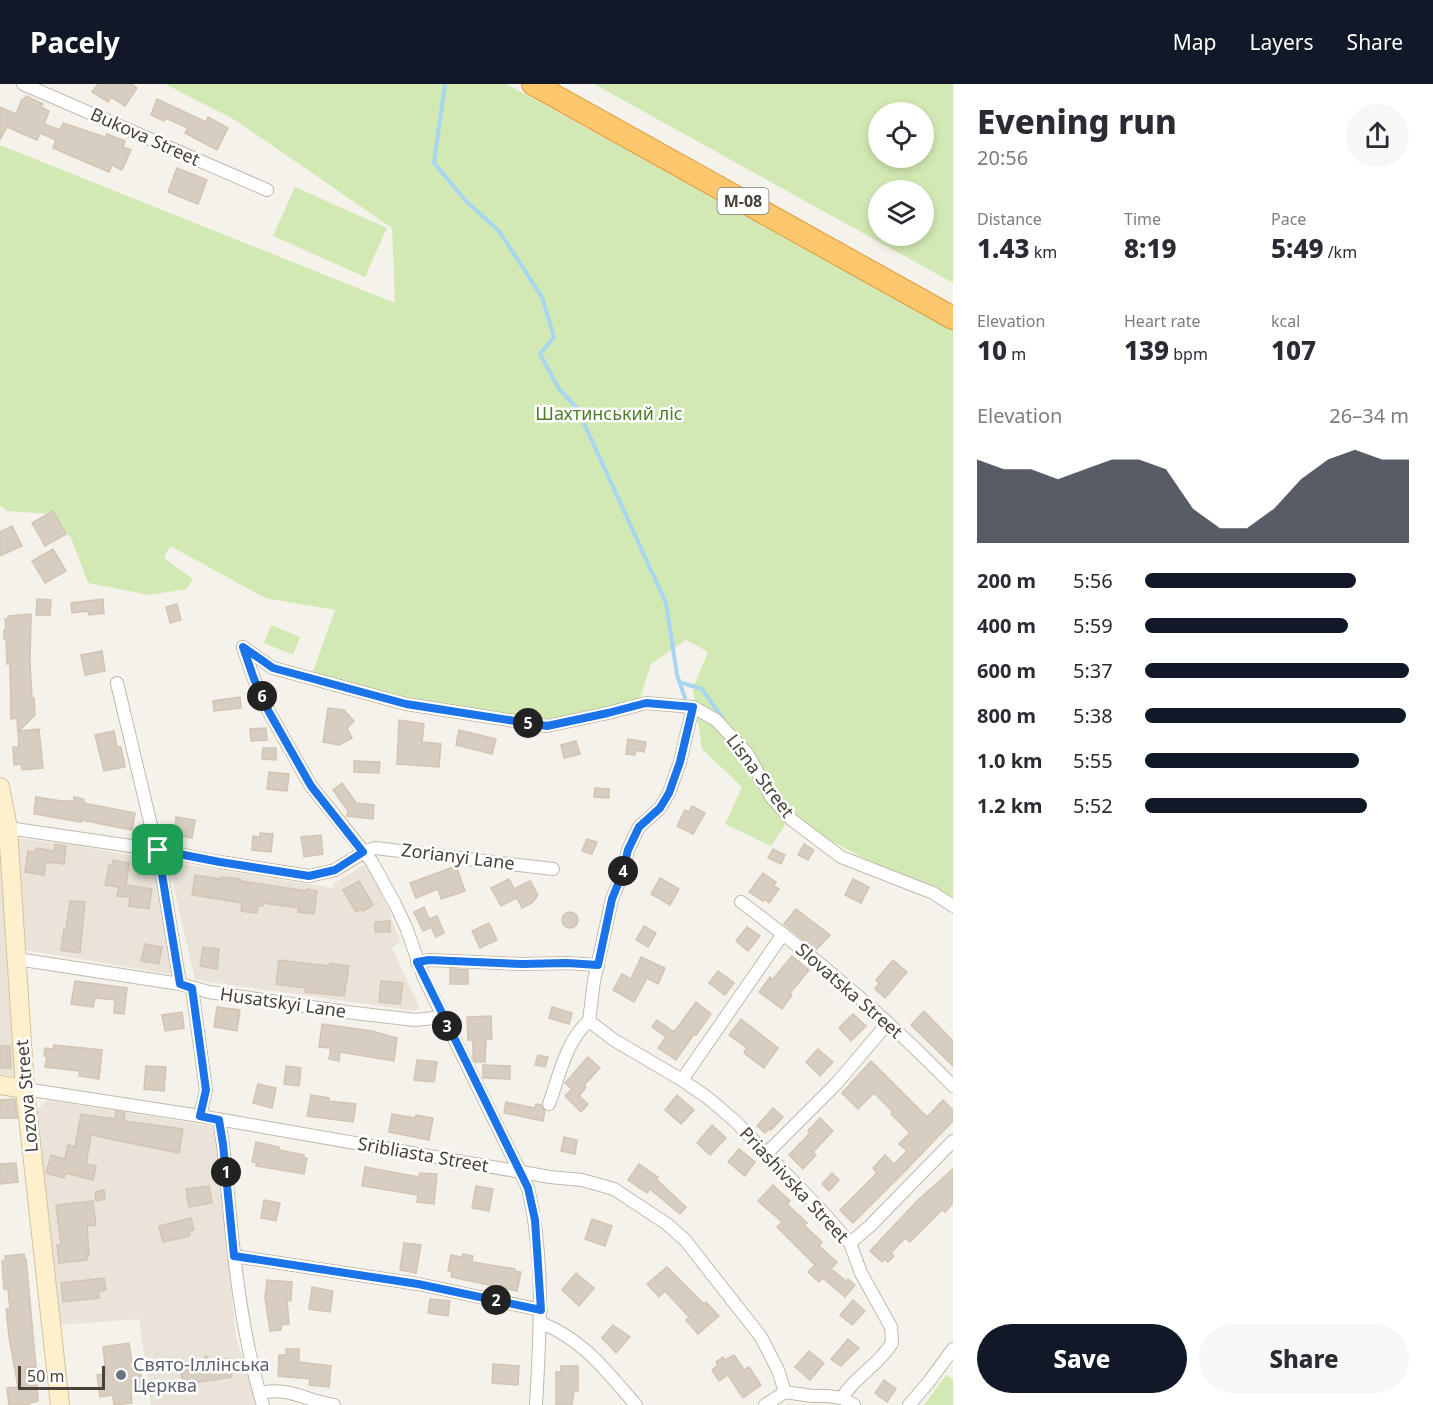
<!DOCTYPE html>
<html lang="en">
<head>
<meta charset="utf-8">
<style>
  :root { --surface:#fff; --page:#f7f7f7; --text:#2b2b33; --muted:#7c7c81; --accent:#111827 }
  body { margin:0; font-family:"Noto Sans",sans-serif; background:var(--page); color:var(--text); height:100vh; display:flex; flex-direction:column; font-size:22px; white-space:nowrap }
  * { box-sizing:border-box; margin:0 }
  p { font-size:20px; color:var(--muted) }
  .icon { flex:none; width:33px; height:33px; fill:none; stroke:currentColor; stroke-width:2; stroke-linecap:round; stroke-linejoin:round }
  .map { position:relative; flex:1; overflow:hidden }
  .drawer { display:flex; flex-direction:column; background:var(--surface); width:480px }
  .drawer>* { flex:none }
  .buttons { position:absolute; left:868px; top:18px; display:grid; gap:12px }
  .buttons a { display:grid; place-items:center; width:66px; height:66px; border-radius:50%; background:var(--surface); box-shadow:0 3px 9px #0003; font-size:30px }
  .scale { position:absolute; left:18px; bottom:15px; width:87px; box-sizing:border-box; padding-left:6px; border:3px solid #4a4238; border-top:0; font-size:16px; line-height:21px; white-space:nowrap; color:#4a4238; -webkit-text-stroke:4px #fff; paint-order:stroke }
  .pin { position:absolute; display:grid; place-items:center; width:51px; height:51px; color:#fff; margin:-26px; border-radius:12px; box-shadow:0 3px 9px #0006 }
  .km { position:absolute; width:30px; height:30px; margin:-15px; border-radius:50%; background:#222; color:#fff; font-size:16px; line-height:30px; text-align:center }
  .round { display:grid; place-items:center; flex:none; width:63px; height:63px; border-radius:32px; background:var(--page) }
  .summary { display:flex; align-items:center; justify-content:space-between; height:102px; padding:0 24px }
  h1 { font-size:33px; font-weight:800; line-height:45px }
  .stats { display:grid; grid-template-columns:repeat(3,1fr); gap:9px; height:102px; padding:6px 24px }
  .stats div { display:grid; align-content:center }
  .stats b { font-size:26px; font-weight:800 }
  .stats small { font-size:16px; font-weight:400 }
  .stats p { font-size:16px }
  .chart { height:168px; padding:12px 24px }
  .chart p { display:flex; justify-content:space-between }
  .chart svg { width:100%; height:108px; margin-top:6px; fill:var(--accent); opacity:.7 }
  .primary-button { display:flex; gap:12px; margin-top:auto; padding:12px 24px }
  .primary-button a { flex:1; height:69px; border-radius:36px; background:var(--accent); color:#fff; font-size:24px; font-weight:800; line-height:69px; text-align:center }
  .primary-button a+a { background:var(--page); color:var(--text) }
  ul { padding:0 24px; list-style:none; font-size:20px }
  li { display:grid; grid-template-columns:96px 72px 1fr; align-items:center; height:45px }
  li i { height:15px; border-radius:8px; background:var(--accent) }
  header { display:flex; align-items:center; gap:36px; box-sizing:border-box; height:84px; padding:0 30px; background:var(--accent); color:#fff }
  header strong { font-size:28px }
  nav { display:flex; gap:33px; margin-inline-start:auto; font-size:21px }
  main { display:flex; flex:1; min-height:0 }
  .map>svg:first-child { display:block }
  .residential { fill:#e9e3d9 }
  .green { fill:#d3e9b4; fill-rule:evenodd }
  .lines { fill:none; stroke-linecap:round; stroke-linejoin:round }
  .stream { stroke:#a8d6f1; stroke-width:4 }
  .building { fill:#d7cdc0; stroke:#d2c5b3; stroke-width:1.5 }
  .street-casing { stroke:#c1b9ad; stroke-width:14 }
  .secondary-casing { stroke:#d5c39a; stroke-width:20 }
  .highway-casing { stroke:#de9b3c; stroke-width:24 }
  .street { stroke:#fff; stroke-width:12 }
  .secondary { stroke:#fef0cc; stroke-width:18 }
  .highway { stroke:#fdc76e; stroke-width:22 }
  .route-casing { stroke:#fff; stroke-width:12 }
  .route { stroke:#1a73e8; stroke-width:8 }
  .worship-dot { fill:#6b7280; stroke:#fff; stroke-width:2 }
  .labels { text-anchor:middle; stroke-width:5; stroke-linejoin:round; paint-order:stroke }
  .shield { fill:#fff; stroke:#807b74; stroke-width:1.5 }
  .shield-label { font-size:16px; font-weight:bold; fill:#4a4238 }
  .street-label { font-size:18px; fill:#4a4238; stroke:#fff }
  .park-label { font-size:18px; fill:#4d7d2a; stroke:#fff }
  .worship-label { font-size:18px; fill:#5b616d; stroke:#fff; text-anchor:start }
</style>
</head>
<body>
<header>
<strong>Pacely</strong>
<nav><a>Map</a><a>Layers</a><a>Share</a></nav>
</header>
<main>
<div class="map">
<svg width="953" height="1321" viewBox="0 0 953 1321">
  <rect width="100%" height="100%" fill="#f5f2eb"/>
  <g class="residential">
    <path d="M0 742 19 989 14 993 0 991Z"/>
    <path d="M17 754 79 762 154 776 172 873 170 890 25 866 19 811Z"/>
    <path d="M168 778 334 804 333 800 362 782 368 781 388 824 400 858 392 864 419 922 416 927 402 925 195 896Z"/>
    <path d="M48 1016 204 1041 213 1043 216 1047 236 1254 258 1321H151L139 1235 58 1241 37 1025Z"/>
  </g>
  <g class="green">
    <path d="M165 0H506L953 246V820L829 756 793 729 771 762 725 740 742 703 702 665 693 604 708 568 686 556 651 580 639 618 571 638H508L311 593 335 526 265 514 170 462 164 474 193 495 187 505 149 511 88 499 71 454 50 430 7 427 0 422V61L395 219 392 144 235 36Z"/>
    <path d="M594 0H953V199ZM924 28V74H879V28ZM924 106V152H879V106Z"/>
    <path d="M295 103 387 144 365 193 273 152Z"/>
    <path d="M271 541 300 553 293 571 264 559Z"/>
    <path d="M946 1291 953 1295V1321H924Z"/>
  </g>
  <g class="lines">
    <g class="stream">
      <path d="M445 0 434 79 466 117 499 147 542 213 554 253 540 270 559 305 577 324 666 519 677 591 685 614"/>
      <path d="M679 598 702 605 723 635"/>
    </g>
  </g>
  <g class="building">
    <path d="M98 0H131L137 4 125 22 111 13 108 18 92 8Z"/>
    <path d="M26 12 43 20 41 23 49 27 44 40 60 46 63 39 105 53 107 50 125 57 123 63 131 66 122 86 112 81 109 88 53 64 56 56 40 49 37 56 7 43 0 56V23L16 30 22 15 24 16Z"/>
    <path d="M157 15 206 38 208 33 228 44 217 66 185 49 188 44 165 34 164 37 151 31Z"/>
    <path d="M177 84 207 96 198 120 168 108Z"/>
    <path d="M53 427 66 450 45 462 32 439Z"/>
    <path d="M12 442 22 462 0 472V448Z"/>
    <path d="M53 465 66 487 45 499 32 477Z"/>
    <path d="M37 515 51 516 50 531H36Z"/>
    <path d="M103 515 104 529 89 531 88 527 72 529 71 519Z"/>
    <path d="M177 520 181 536 170 539 166 523Z"/>
    <path d="M31 530 30 579 32 614H34L35 631 19 647 39 645 43 684 22 686 21 680 14 681 13 663H19L17 634 11 635 10 580H7L6 555H4V546H6L5 535H8V532Z"/>
    <path d="M102 567 105 587 85 591 81 571Z"/>
    <path d="M240 613 241 624 214 627 213 617Z"/>
    <path d="M328 624 344 626 354 637 347 644 352 654 339 661 323 658Z"/>
    <path d="M399 636 424 640 422 658 441 660 439 683 397 680Z"/>
    <path d="M266 644 267 656 251 657 250 645Z"/>
    <path d="M459 646 496 655 492 670 456 661Z"/>
    <path d="M114 647 117 663H121L125 683 104 687 95 651Z"/>
    <path d="M628 655 646 658 644 668 636 666 635 671 626 670Z"/>
    <path d="M576 657 580 670 564 674 561 661Z"/>
    <path d="M263 664H276V676L262 675Z"/>
    <path d="M354 677 380 678 379 689 354 688Z"/>
    <path d="M269 688 289 690 287 707 267 705Z"/>
    <path d="M342 699 356 719 374 721 373 735 347 732 348 727 333 706Z"/>
    <path d="M595 704 609 705V714L594 713Z"/>
    <path d="M36 713 62 717H74V713L84 715V719L135 729 132 746 81 736V738L34 730Z"/>
    <path d="M692 722 705 729 693 750 677 742 685 726 689 728Z"/>
    <path d="M176 733 195 736 192 754 174 751Z"/>
    <path d="M260 749 273 750 271 768 252 766 253 752 260 753Z"/>
    <path d="M321 751 323 770 304 773 301 753Z"/>
    <path d="M587 755 597 758 592 770 582 767Z"/>
    <path d="M55 760 66 762 64 780 46 778 44 791 25 788 28 767 35 768 36 764 54 767Z"/>
    <path d="M804 760 814 766 808 776 798 771Z"/>
    <path d="M773 765 785 771 781 780 768 774Z"/>
    <path d="M113 776 129 779 126 801 152 805 149 825 129 822 130 813 117 812 119 803 105 801 109 781H112Z"/>
    <path d="M456 782 465 807 441 815 438 805 416 814 410 799Z"/>
    <path d="M763 789 776 798 773 801 779 805 769 819 764 815 763 817 749 808Z"/>
    <path d="M195 791 221 795V793L240 795V797L307 807V805L317 807 314 830 298 828 299 824 263 819V822H258L257 829 241 827 242 819 192 811Z"/>
    <path d="M660 794 679 805 670 821 651 810Z"/>
    <path d="M509 795 514 805 530 797 538 811 532 819 522 824 517 814 501 822 491 804Z"/>
    <path d="M853 795 869 803 861 819 845 811Z"/>
    <path d="M359 797 373 821 363 827 361 825 356 828 343 806Z"/>
    <path d="M70 817 85 818 80 869 61 866 64 845H66Z"/>
    <path d="M424 823 429 835 437 832 444 849 436 853 431 843 423 847 414 828Z"/>
    <path d="M796 825 830 851 816 866 784 840Z"/>
    <circle cx="570" cy="836" r="8"/>
    <path d="M390 837V848H375V838Z"/>
    <path d="M489 839 497 856 480 864 472 847Z"/>
    <path d="M644 842 656 849 648 863 636 856Z"/>
    <path d="M747 843 760 852 748 867 736 857Z"/>
    <path d="M145 860 162 863 159 880 141 877Z"/>
    <path d="M203 863 219 865 217 885 200 882Z"/>
    <path d="M792 872 809 886 790 909 792 911 782 925 759 908 770 893 772 896Z"/>
    <path d="M641 873 665 884 658 900 647 894 634 918 613 906 622 890 631 895Z"/>
    <path d="M279 876 329 882 330 879 349 882 344 912 305 908V904L276 900Z"/>
    <path d="M893 876 907 888 885 914 875 905 879 899 876 896Z"/>
    <path d="M450 885 468 886V900H450Z"/>
    <path d="M718 887 734 899 725 911 709 899Z"/>
    <path d="M75 897 127 904 124 930 114 929 115 916 95 914 93 923 71 920Z"/>
    <path d="M381 897 403 899 400 920 379 918Z"/>
    <path d="M696 918 711 930 696 951 694 950 676 976 658 964 666 953 652 943 657 936 674 948Z"/>
    <path d="M217 923 240 926 237 947 214 943Z"/>
    <path d="M552 923 572 929 569 940 549 934Z"/>
    <path d="M924 927 953 957V982L911 941Z"/>
    <path d="M182 928 184 944 165 947 162 931Z"/>
    <path d="M853 930 866 942 851 957 839 944Z"/>
    <path d="M491 932 492 955H486L485 978H475L473 974V956H468L467 933Z"/>
    <path d="M741 935 778 964 764 984 744 969 747 964 729 951Z"/>
    <path d="M322 940 372 947 397 954 394 977 340 968 339 977 329 975 331 964 319 963Z"/>
    <path d="M54 961 102 966 99 995 79 992 80 987 45 983 47 973 44 972 45 964 53 965Z"/>
    <path d="M0 962H10L11 984H0Z"/>
    <path d="M818 965 833 978 820 992 806 978Z"/>
    <path d="M538 971 548 973 545 983 535 981Z"/>
    <path d="M588 973 600 984 584 1001 586 1003 579 1012 588 1020 581 1028 565 1012 572 1005 565 999Z"/>
    <path d="M417 976 437 978 434 998 414 996Z"/>
    <path d="M871 977 927 1033 943 1016 953 1026V1037L907 1085 853 1139 840 1126 877 1089 873 1084 885 1071 894 1080 907 1067 899 1060 910 1049 891 1030 893 1028 874 1009 858 1025 842 1009Z"/>
    <path d="M483 981 510 982V995L483 994Z"/>
    <path d="M146 982 166 983 164 1007 144 1005Z"/>
    <path d="M286 982 301 984 299 1002 284 1000Z"/>
    <path d="M258 1000 276 1004 272 1024 253 1019Z"/>
    <path d="M311 1011 329 1014V1017L356 1020 353 1038 307 1032Z"/>
    <path d="M677 1011 694 1026 681 1040 665 1026Z"/>
    <path d="M15 1015 17 1034H0V1016Z"/>
    <path d="M506 1018 535 1024 536 1020 541 1021 545 1027 543 1037 504 1029Z"/>
    <path d="M773 1024 783 1033 771 1046 770 1044 765 1049 757 1042Z"/>
    <path d="M116 1027 125 1029 124 1037 183 1045 179 1069 91 1051 86 1080 96 1082 93 1096 66 1089 64 1094 46 1089 51 1071 65 1075 68 1061 75 1063 81 1030 115 1035Z"/>
    <path d="M392 1030 415 1034 416 1031 433 1034 429 1056 389 1048Z"/>
    <path d="M820 1034 833 1047 813 1068 816 1071 803 1085 789 1071 810 1049 808 1047Z"/>
    <path d="M712 1041 726 1054 710 1071 697 1059Z"/>
    <path d="M564 1053 577 1056 575 1070 561 1067Z"/>
    <path d="M256 1058 279 1063V1066L304 1071 303 1073 307 1074 304 1090 256 1082 257 1079 252 1078Z"/>
    <path d="M739 1065 755 1078 745 1092 728 1078Z"/>
    <path d="M16 1079 18 1098 0 1100V1080Z"/>
    <path d="M639 1080 658 1093 656 1095 686 1123 680 1130 650 1105 647 1109 628 1096Z"/>
    <path d="M365 1083 419 1093 420 1089 437 1090 434 1120 417 1118 418 1111 362 1102Z"/>
    <path d="M953 1085V1119L945 1128 942 1126 910 1158 905 1154 891 1169 894 1172 888 1178 885 1175 882 1178 870 1167 918 1116Z"/>
    <path d="M832 1089 839 1096 829 1107 822 1100Z"/>
    <path d="M773 1101 790 1117 787 1120 807 1139 804 1141 822 1158 819 1162 837 1178 831 1185 846 1197 848 1195 855 1201 845 1213 823 1194 819 1198 808 1188 815 1181 777 1143 782 1138 758 1117Z"/>
    <path d="M209 1102 212 1119 189 1123 186 1105Z"/>
    <path d="M476 1102 493 1105 489 1127 472 1124Z"/>
    <path d="M104 1106 105 1115 96 1117 95 1108Z"/>
    <path d="M264 1116 280 1119 276 1137 261 1134Z"/>
    <path d="M93 1117 96 1141 87 1142 89 1172H87V1176L59 1179 57 1161H61L56 1121Z"/>
    <path d="M191 1134 194 1146 189 1147 190 1152 163 1158 159 1142Z"/>
    <path d="M592 1135 612 1142 605 1162 585 1155Z"/>
    <path d="M404 1159 421 1161 416 1189 400 1186Z"/>
    <path d="M24 1170 25 1175H26L36 1283 25 1284 28 1302 37 1301 38 1317 29 1319V1321H9L7 1304 18 1303 9 1253 6 1225H10L8 1205H4L2 1177H5V1172Z"/>
    <path d="M463 1170 473 1172 472 1178 515 1185V1187L521 1188 517 1207 451 1193 452 1188 448 1187 451 1171 462 1173Z"/>
    <path d="M667 1183 704 1220 706 1218 719 1232 698 1250 686 1236 689 1233 665 1207 659 1213 647 1200Z"/>
    <path d="M576 1189 594 1204 579 1222 562 1206Z"/>
    <path d="M104 1194 106 1206 98 1207 99 1214 63 1218 61 1199Z"/>
    <path d="M267 1196 292 1198 291 1217 287 1216 289 1240 281 1241V1246L270 1247 265 1214Z"/>
    <path d="M312 1203 333 1207 330 1228 309 1225Z"/>
    <path d="M430 1215 450 1217 448 1232 428 1229Z"/>
    <path d="M853 1216 865 1227 852 1241 840 1231Z"/>
    <path d="M613 1241 630 1253 616 1269 602 1254Z"/>
    <path d="M848 1255 859 1264 841 1282 831 1275Z"/>
    <path d="M129 1259 133 1285 140 1284 143 1306 131 1308 132 1319 114 1321 113 1311 100 1313 97 1291 106 1290 103 1263Z"/>
    <path d="M286 1265H299V1278L331 1282 329 1303 309 1301 310 1295 278 1292 279 1271H286Z"/>
    <path d="M809 1267 824 1279 810 1296 795 1283Z"/>
    <path d="M734 1271 744 1286 749 1283 761 1301 743 1314 728 1291 719 1297 712 1286 718 1281 716 1278 723 1273 725 1276Z"/>
    <path d="M206 1272 211 1277 229 1274 232 1293 183 1301 180 1283 190 1281 193 1273 200 1280Z"/>
    <path d="M493 1280 519 1282 518 1301 492 1299Z"/>
    <path d="M561 1282H578V1307H574L572 1321H556V1288H561Z"/>
    <path d="M884 1296 896 1305 887 1318 875 1309Z"/>
  </g>
  <g class="lines">
    <g class="street-casing">
      <g id="street">
        <path d="M23 0 267 106"/>
        <path d="M243 563 254 595 269 628 311 702 372 778 395 820 406 843 424 894 528 1104C545 1176 540 1248 536 1321"/>
        <path d="M243 563 273 584 406 620 547 642 608 629 646 619 693 623 716 636 747 669 772 714 792 736 841 773 933 809 953 822"/>
        <path d="M117 599 160 779 180 900"/>
        <path d="M8 744 158 766 220 778 309 792 335 786 364 768 375 764 553 785"/>
        <path d="M741 818C816 874 888 935 953 1002"/>
        <path d="M17 875 180 900 209 908 346 928 415 936 443 933"/>
        <path d="M417 878 430 876 522 880 567 879 598 881"/>
        <path d="M192 904 206 1006 200 1032"/>
        <path d="M589 937 614 956 682 996 708 1014 735 1037 821 1126 850 1159 861 1189 891 1243 892 1259C879 1281 854 1293 842 1314"/>
        <path d="M682 996 783 850"/>
        <path d="M25 1005 200 1032 550 1093 582 1096 614 1105 667 1140 685 1156 761 1253 778 1286 785 1308 812 1312H827L842 1314 854 1321"/>
        <path d="M549 1020C559 993 566 956 589 937L594 897 612 815 622 791 628 766 639 743 660 724 669 709 680 678 693 623"/>
        <path d="M219 1036 223 1060C232 1148 237 1236 263 1321"/>
        <path d="M767 1069 836 1000 887 940"/>
        <path d="M850 1159 870 1142 953 1057"/>
        <path d="M234 1172 418 1200 541 1226"/>
        <path d="M541 1239C583 1255 607 1288 636 1321"/>
        <path d="M259 1309C288 1302 307 1317 334 1321"/>
        <path d="M765 1321 785 1308"/>
        <path d="M909 1321 928 1299 953 1265"/>
      </g>
    </g>
    <g class="secondary-casing">
      <g id="secondary">
        <path d="M0 703 8 744 25 1005 60 1321"/>
        <path d="M0 1001 25 1005"/>
      </g>
    </g>
    <g class="highway-casing">
      <path id="highway" d="M533 0 953 234"/>
    </g>
    <use href="#street" class="street"/>
    <use href="#secondary" class="secondary"/>
    <use href="#highway" class="highway"/>
  </g>
  <g class="lines">
    <g class="route-casing">
      <path id="route" d="M243 563 273 584 406 620 547 642 608 629 646 619 693 623 680 678 669 709 660 724 639 743 628 766 622 790 612 815 598 881 567 879 522 880 429 876 417 878 528 1104 535 1136 541 1226 418 1200 234 1172 223 1060 219 1036 200 1032 206 1006 192 904 180 900 158 766 220 778 309 792 335 786 363 768 311 702 269 628 254 595Z"/>
    </g>
    <use href="#route" class="route"/>
  </g>
  <circle class="worship-dot" cx="121" cy="1291" r="6"/>
  <g class="labels">
    <rect class="shield" x="717.5" y="104" width="51" height="26" rx="4.5"/>
    <g class="shield-label">
      <text x="743" y="123">М-08</text>
    </g>
    <g class="street-label">
      <text transform="translate(145 53) rotate(24)" y="6">Bukova Street</text>
      <text transform="translate(760 692) rotate(53)" y="6">Lisna Street</text>
      <text transform="translate(458 773) rotate(7)" y="6">Zorianyi Lane</text>
      <text transform="translate(849 907) rotate(41)" y="6">Slovatska Street</text>
      <text transform="translate(283 919) rotate(8)" y="6">Husatskyi Lane</text>
      <text transform="translate(27 1012) rotate(-95)" y="6">Lozova Street</text>
      <text transform="translate(423 1071) rotate(10)" y="6">Sribliasta Street</text>
      <text transform="translate(794 1101) rotate(47)" y="6">Priashivska Street</text>
    </g>
    <g class="park-label">
      <text x="609" y="336">Шахтинський ліс</text>
    </g>
    <g class="worship-label">
      <text x="133" y="1287">Свято-Іллінська<tspan x="133" dy="21">Церква</tspan></text>
    </g>
  </g>
</svg>
<div class="buttons">
<a><svg class="icon" aria-label="locate" viewBox="0 0 24 24"><circle cx="12" cy="12" r="6"/><path d="M12 2v4M12 18v4M2 12h4M18 12h4"/></svg></a>
<a><svg class="icon" aria-label="layers" viewBox="0 0 24 24"><path d="M12 4l9 5-9 5-9-5zM3 14l9 5 9-5"/></svg></a>
</div>
<div class="scale">50 m</div>
<div class="pin" style="left:158px;top:766px;background:#1e9e55"><svg class="icon" aria-label="arrive" viewBox="0 0 24 24"><path d="M6 21V4h12l-3 4 3 4H6"/></svg></div>
<b class="km" style="left:226px;top:1088px">1</b>
<b class="km" style="left:496px;top:1216px">2</b>
<b class="km" style="left:447px;top:942px">3</b>
<b class="km" style="left:623px;top:787px">4</b>
<b class="km" style="left:528px;top:639px">5</b>
<b class="km" style="left:262px;top:612px">6</b>
</div>
<section class="drawer">
<div class="summary"><div><h1>Evening run</h1><p>20:56</p></div><a class="round"><svg class="icon" aria-label="share" viewBox="0 0 24 24"><path d="M12 15V3M7 8l5-5 5 5M5 13v7h14v-7"/></svg></a></div>
<div class="stats">
<div><p>Distance</p><b>1.43<small> km</small></b></div>
<div><p>Time</p><b>8:19</b></div>
<div><p>Pace</p><b>5:49<small> /km</small></b></div>
</div>
<div class="stats">
<div><p>Elevation</p><b>10<small> m</small></b></div>
<div><p>Heart rate</p><b>139<small> bpm</small></b></div>
<div><p>kcal</p><b>107</b></div>
</div>
<div class="chart"><p><span>Elevation</span>26–34 m</p>
<svg viewBox="0 0 160 44" preserveAspectRatio="none"><path d="M0 44V10L10 14L20 14L30 18L40 14L50 10L60 10L70 14L80 30L90 38L100 38L110 30L120 18L130 10L140 6L150 10L160 10V44z"/></svg>
</div>
<ul>
<li><b>200 m</b>5:56<i style="width:80%"></i></li>
<li><b>400 m</b>5:59<i style="width:77%"></i></li>
<li><b>600 m</b>5:37<i style="width:100%"></i></li>
<li><b>800 m</b>5:38<i style="width:99%"></i></li>
<li><b>1.0 km</b>5:55<i style="width:81%"></i></li>
<li><b>1.2 km</b>5:52<i style="width:84%"></i></li>
</ul>
<div class="primary-button"><a>Save</a><a>Share</a></div>
</section>
</main>
</body>
</html>
